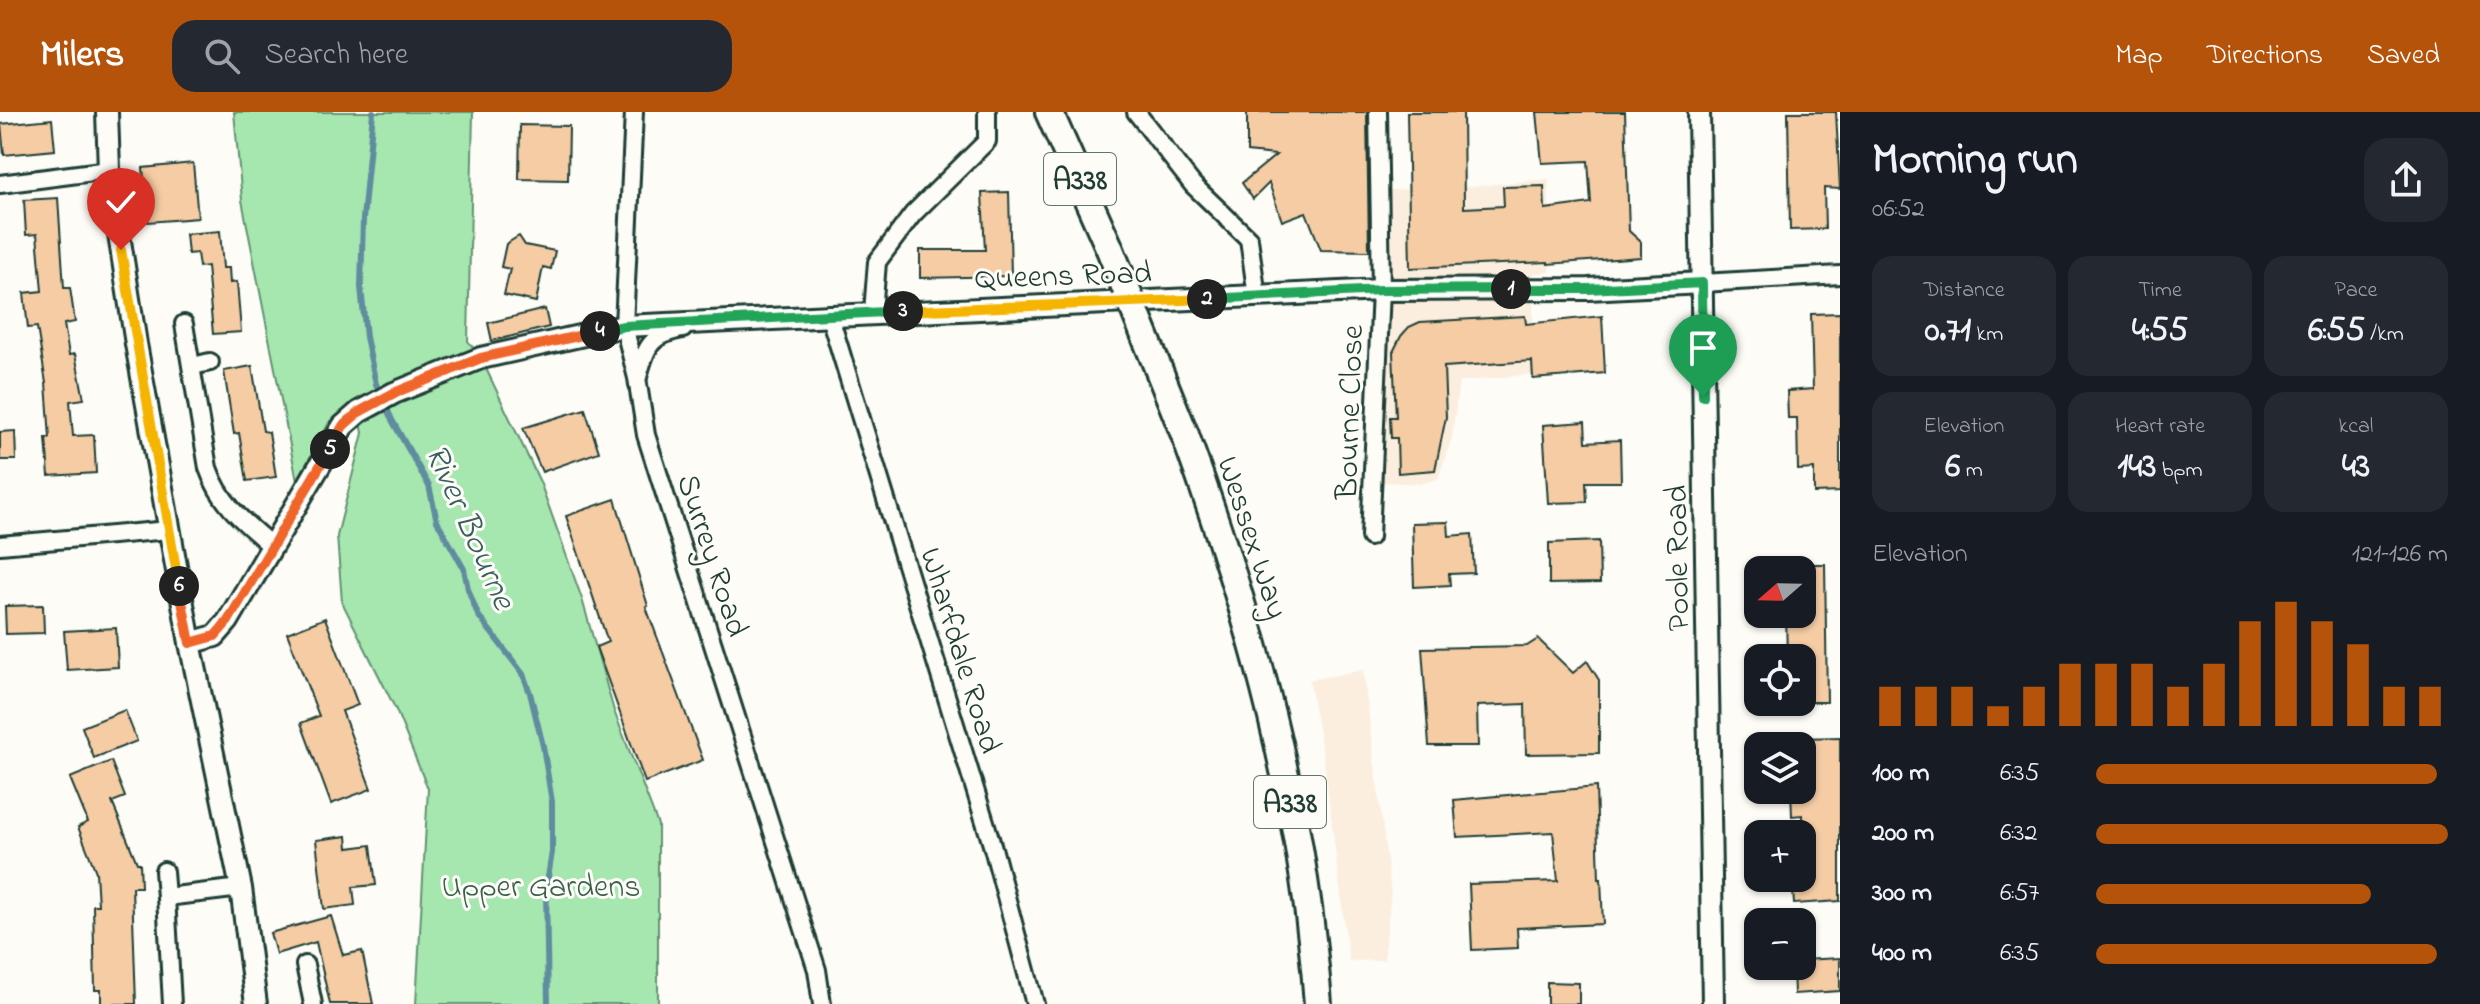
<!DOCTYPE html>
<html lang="en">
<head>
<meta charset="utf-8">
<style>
  :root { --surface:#171b24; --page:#242831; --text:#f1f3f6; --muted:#9ea1a6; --accent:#b45309 }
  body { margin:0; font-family:"Indie Flower",sans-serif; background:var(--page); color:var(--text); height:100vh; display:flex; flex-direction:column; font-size:30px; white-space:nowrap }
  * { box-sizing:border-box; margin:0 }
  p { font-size:26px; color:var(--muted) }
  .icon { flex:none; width:44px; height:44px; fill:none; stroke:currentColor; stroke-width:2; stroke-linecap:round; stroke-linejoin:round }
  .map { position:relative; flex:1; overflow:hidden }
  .details { display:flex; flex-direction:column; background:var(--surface); width:640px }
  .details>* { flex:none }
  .needle { width:52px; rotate:250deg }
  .tools { position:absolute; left:1744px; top:444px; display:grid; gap:16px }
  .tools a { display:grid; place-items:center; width:72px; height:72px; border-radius:16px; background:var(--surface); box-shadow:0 2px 6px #0004; font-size:40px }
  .pin { position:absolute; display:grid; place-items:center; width:68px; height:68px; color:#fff; margin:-82px -34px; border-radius:50% 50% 50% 0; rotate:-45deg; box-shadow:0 0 8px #0007 }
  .pin .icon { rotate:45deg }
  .km { position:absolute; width:40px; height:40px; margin:-20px; border-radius:50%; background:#222; color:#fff; font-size:22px; line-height:40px; text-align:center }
  .round { display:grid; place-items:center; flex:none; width:84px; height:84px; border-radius:24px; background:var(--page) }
  .summary { display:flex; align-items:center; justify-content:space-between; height:136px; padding:0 32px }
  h1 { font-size:44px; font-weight:700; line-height:60px }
  .stats { display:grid; grid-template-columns:repeat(3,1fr); gap:12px; height:136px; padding:8px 32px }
  .stats div { display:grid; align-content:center; border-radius:20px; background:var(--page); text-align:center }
  .stats b { font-size:34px; font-weight:700 }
  .stats small { font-size:22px; font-weight:400 }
  .stats p { font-size:22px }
  .chart { height:224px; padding:16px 32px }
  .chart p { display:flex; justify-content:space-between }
  .chart svg { width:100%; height:144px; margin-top:8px; stroke:var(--accent); stroke-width:6 }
  ul { padding:0 32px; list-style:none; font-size:26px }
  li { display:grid; grid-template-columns:128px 96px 1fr; align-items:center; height:60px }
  li i { height:20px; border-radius:10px; background:var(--accent) }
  header { display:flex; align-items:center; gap:48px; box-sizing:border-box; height:112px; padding:0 40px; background:var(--accent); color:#fff }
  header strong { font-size:38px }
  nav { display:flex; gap:44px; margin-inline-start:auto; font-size:28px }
  .search { width:560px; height:72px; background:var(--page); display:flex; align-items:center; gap:20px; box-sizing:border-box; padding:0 28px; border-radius:24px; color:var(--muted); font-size:30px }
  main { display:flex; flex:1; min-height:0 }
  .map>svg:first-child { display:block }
  .built { fill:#fbeede }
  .green { fill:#a6e6af; stroke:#629272; stroke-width:2 }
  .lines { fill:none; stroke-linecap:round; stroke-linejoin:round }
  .stream { stroke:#5e8c9f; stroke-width:6 }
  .building { fill:#f5cca4; stroke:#1f3d34; stroke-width:2 }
  .minor-casing { stroke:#1f3d34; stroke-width:22 }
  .tertiary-casing { stroke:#1f3d34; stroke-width:26 }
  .trunk-casing { stroke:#1f3d34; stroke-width:32 }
  .minor { stroke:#fdfcf7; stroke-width:16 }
  .tertiary { stroke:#fdfcf7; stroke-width:20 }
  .trunk { stroke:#fdfcf7; stroke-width:26 }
  .trunk-bridge-casing { stroke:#1f3d34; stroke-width:32; stroke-linecap:butt }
  .trunk-bridge { stroke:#fdfcf7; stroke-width:26 }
  .split-1-casing { stroke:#fff; stroke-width:16 }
  .split-2-casing { stroke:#fff; stroke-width:16 }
  .split-3-casing { stroke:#fff; stroke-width:16 }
  .split-4-casing { stroke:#fff; stroke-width:16 }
  .split-5-casing { stroke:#fff; stroke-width:16 }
  .split-6-casing { stroke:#fff; stroke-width:16 }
  .split-7-casing { stroke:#fff; stroke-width:16 }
  .split-1 { stroke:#22a559; stroke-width:10 }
  .split-2 { stroke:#22a559; stroke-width:10 }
  .split-3 { stroke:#f5b400; stroke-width:10 }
  .split-4 { stroke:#22a559; stroke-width:10 }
  .split-5 { stroke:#f0652b; stroke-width:10 }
  .split-6 { stroke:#f0652b; stroke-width:10 }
  .split-7 { stroke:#f5b400; stroke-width:10 }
  .labels { text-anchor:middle; stroke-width:6; stroke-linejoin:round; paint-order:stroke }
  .shield { fill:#fdfcf7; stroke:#62766e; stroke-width:2 }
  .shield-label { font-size:30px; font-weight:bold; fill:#1f3d34 }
  .street-label { font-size:32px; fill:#1f3d34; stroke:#fdfcf7 }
  .park-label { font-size:32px; fill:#3a5f4d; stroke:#fdfcf7 }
  .water-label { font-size:34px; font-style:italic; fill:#395e61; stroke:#fdfcf7 }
</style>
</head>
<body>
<header>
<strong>Milers</strong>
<div class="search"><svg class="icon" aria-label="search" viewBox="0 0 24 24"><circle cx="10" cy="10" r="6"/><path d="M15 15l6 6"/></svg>Search here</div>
<nav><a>Map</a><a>Directions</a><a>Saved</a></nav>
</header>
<main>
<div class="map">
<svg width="1840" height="892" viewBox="0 0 1840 892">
  <rect width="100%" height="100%" fill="#fdfcf7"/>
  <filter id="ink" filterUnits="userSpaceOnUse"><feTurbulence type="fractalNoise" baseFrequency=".0125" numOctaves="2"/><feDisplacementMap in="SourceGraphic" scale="16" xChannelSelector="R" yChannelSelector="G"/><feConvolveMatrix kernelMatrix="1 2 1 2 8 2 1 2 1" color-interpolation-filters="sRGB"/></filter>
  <g filter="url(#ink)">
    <g class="built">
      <path d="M1549 67 1550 160 1533 161V262L1459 270 1452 325 1438 367 1420 372 1381 370 1391 199 1390 78 1464 75Z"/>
      <path d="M1363 558 1391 781 1384 848 1349 849 1324 649 1309 568Z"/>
    </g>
    <path class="green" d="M234 0H473L468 229 481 246 540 370 582 487 614 599 658 713V892H416L428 677 396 598 342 490 337 424 363 321 359 300 330 309 297 369 242 88Z"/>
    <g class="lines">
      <path class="stream" d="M373 0 363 107 361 175 366 225 376 272 392 308 429 374 437 409 464 457 468 477 478 503 523 562 530 581 543 634 552 690V740L546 778 548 892"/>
    </g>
    <g class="building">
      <path d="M1247 0H1367L1369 139 1321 138 1306 100 1282 109 1269 71 1253 87 1242 71 1276 43 1247 40Z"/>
      <path d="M1407 0H1463L1464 96 1504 94 1503 75 1544 74 1545 97 1591 91 1588 49 1542 51 1537 0H1625L1629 119 1641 130V145L1548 152V150L1410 156Z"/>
      <path d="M1788 0H1836L1840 77 1824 76 1825 117 1790 118Z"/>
      <path d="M52 7 55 38 4 43 1 12Z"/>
      <path d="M520 13 569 14 568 68 519 67Z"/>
      <path d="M193 51 198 106 148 110 143 56Z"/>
      <path d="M1009 80 1011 164 920 166V138H985L982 81Z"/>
      <path d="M58 86 64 176H70L75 210 64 212 69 243 75 242 84 287 70 289 73 324 94 323 96 361 49 364 46 326H50L46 271 37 215 28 216 24 181 42 179 37 122 26 123 24 88Z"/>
      <path d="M220 119 223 156H229L230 171 237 170 241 220 213 222 207 154 199 155 197 141 188 142 186 122Z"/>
      <path d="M519 124 525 133 555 139 551 157 543 155 536 190 504 183 510 157 501 155 506 132Z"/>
      <path d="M545 197 549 215 492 229 488 211Z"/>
      <path d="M1840 201V380L1814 381V357L1798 358 1797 306H1788L1787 279 1813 277 1811 202Z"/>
      <path d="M1525 204 1526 212 1602 204 1605 261 1533 267 1532 249 1444 255 1446 305 1435 358 1398 361 1397 326H1391L1390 305H1396L1393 240 1401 224 1409 215 1420 210Z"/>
      <path d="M252 254 263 319 269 320 276 365 247 369 239 321 234 322 224 259Z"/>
      <path d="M585 297 599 340 542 360 523 316Z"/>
      <path d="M1585 310 1586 330 1620 328 1621 370H1586L1587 390 1548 391 1543 313Z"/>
      <path d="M15 319 16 348H0V320Z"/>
      <path d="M615 387 648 494 646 495 703 648 645 670 596 535 608 530 566 404Z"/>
      <path d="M1448 410 1449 424 1472 422 1474 461 1449 462 1450 473 1414 475 1412 411Z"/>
      <path d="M1599 429 1600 471 1549 472V431Z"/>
      <path d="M1802 452H1825L1827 590H1802V546H1787L1786 502H1802Z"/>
      <path d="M43 493 44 521 6 522 5 494Z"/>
      <path d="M325 506 358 593 342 599 371 677 331 692 301 611 319 604 287 521Z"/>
      <path d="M116 516 118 555 67 558 64 519Z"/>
      <path d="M1538 527 1573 561 1587 549 1599 568V641L1526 642 1525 592 1477 594 1478 634H1429L1422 536 1527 534Z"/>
      <path d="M125 598 137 629 94 646 82 615Z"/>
      <path d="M1840 625V789L1794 792 1792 766H1802V703L1792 704 1791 678H1802V626Z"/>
      <path d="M111 649 125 685 112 690 137 751H140L141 775H132L136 892H101V878H95L93 793H98L96 760 78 715 88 710 70 666Z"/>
      <path d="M1596 675 1599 767H1601L1603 812 1517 816 1518 836 1472 838 1469 772 1558 769 1553 720 1457 725 1454 688Z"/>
      <path d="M347 724 348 736 371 733 376 773 353 775 355 793 324 797 316 728Z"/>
      <path d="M331 804 343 843 362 839 373 892H330L316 830 276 842 270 821Z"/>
      <path d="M1840 846V879L1794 882 1793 854H1802V848Z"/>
      <path d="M1547 870 1579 871V892H1547Z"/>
    </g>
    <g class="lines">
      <g class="minor-casing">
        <g id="minor">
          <path d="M634 0 624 214 637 266 646 323 817 858 822 892"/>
          <path d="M1136 0 1193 73 1249 127 1257 185"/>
          <path d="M0 72 109 58"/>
          <path d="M1702 171 1840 163"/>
          <path d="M873 200 877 150 913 102 987 29V0"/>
          <path d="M829 202 993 736 1035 892"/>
          <path d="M184 212 208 356C221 393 244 410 273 435"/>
          <path d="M193 254 210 250"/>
          <path d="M638 265C646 234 650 223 683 217"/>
          <path d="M1370 425 1381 178 1378 0"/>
          <path d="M0 433 169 418"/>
          <path d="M164 759 166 785"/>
          <path d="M305 853 313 892"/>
          <path d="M172 892 166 785 241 776"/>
        </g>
      </g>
      <g class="tertiary-casing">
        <g id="tertiary">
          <path d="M107 0 109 58 136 232 190 531 241 776 256 892"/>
          <path d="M1699 0 1713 892"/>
          <path d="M190 531 215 524 228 509 343 314 359 300 394 281 481 246 624 214 1381 178 1588 177 1702 171"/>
        </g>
      </g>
      <g class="trunk-casing">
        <g id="trunk">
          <path d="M1049 0 1109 135"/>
          <path d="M1185 323C1252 506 1304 697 1318 892"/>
        </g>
      </g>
      <use href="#minor" class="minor"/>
      <use href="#tertiary" class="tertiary"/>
      <use href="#trunk" class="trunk"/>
      <g class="trunk-bridge-casing">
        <path id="trunk-bridge" d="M1109 135 1185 323"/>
      </g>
      <use href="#trunk-bridge" class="trunk-bridge"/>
    </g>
  </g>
  <g class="lines" filter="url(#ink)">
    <g class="split-1-casing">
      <path id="split-1" d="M1511 177H1588L1702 171 1703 284"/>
    </g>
    <g class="split-2-casing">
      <path id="split-2" d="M1207 187 1381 178 1511 177"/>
    </g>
    <g class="split-3-casing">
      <path id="split-3" d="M903 199 1207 187"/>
    </g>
    <g class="split-4-casing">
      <path id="split-4" d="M600 219 624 214 903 199"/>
    </g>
    <g class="split-5-casing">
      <path id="split-5" d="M330 337 343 314 359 300 394 281 481 246 600 219"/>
    </g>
    <g class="split-6-casing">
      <path id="split-6" d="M179 474 190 531 215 524 228 509 330 337"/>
    </g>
    <g class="split-7-casing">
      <path id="split-7" d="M121 138 179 474"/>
    </g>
    <use href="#split-1" class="split-1"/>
    <use href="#split-2" class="split-2"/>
    <use href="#split-3" class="split-3"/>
    <use href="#split-4" class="split-4"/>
    <use href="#split-5" class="split-5"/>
    <use href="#split-6" class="split-6"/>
    <use href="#split-7" class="split-7"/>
  </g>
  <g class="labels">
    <g class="shield">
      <rect x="1044" y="41" width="72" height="52" rx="6"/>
      <rect x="1254" y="664" width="72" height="52" rx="6"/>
    </g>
    <g class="shield-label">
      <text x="1080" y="77">A338</text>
      <text x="1290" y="700">A338</text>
    </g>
    <g class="street-label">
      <text transform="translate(1063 162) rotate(-2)" y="11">Queens Road</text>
      <text transform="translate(1348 300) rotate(-88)" y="11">Bourne Close</text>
      <text transform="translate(1254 425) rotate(72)" y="11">Wessex Way</text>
      <text transform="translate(714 443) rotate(72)" y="11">Surrey Road</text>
      <text transform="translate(1676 446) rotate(-91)" y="11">Poole Road</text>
      <text transform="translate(962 538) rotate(73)" y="11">Wharfdale Road</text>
    </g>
    <g class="park-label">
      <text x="541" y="784">Upper Gardens</text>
    </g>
    <g class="water-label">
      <text transform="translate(472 414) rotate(66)" y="12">River Bourne</text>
    </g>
  </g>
</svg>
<div class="tools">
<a><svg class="needle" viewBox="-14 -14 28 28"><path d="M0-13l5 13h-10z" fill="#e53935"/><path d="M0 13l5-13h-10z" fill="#9ea1a6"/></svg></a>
<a><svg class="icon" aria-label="locate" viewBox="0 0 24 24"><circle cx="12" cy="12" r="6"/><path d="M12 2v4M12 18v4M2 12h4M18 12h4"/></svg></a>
<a><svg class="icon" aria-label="layers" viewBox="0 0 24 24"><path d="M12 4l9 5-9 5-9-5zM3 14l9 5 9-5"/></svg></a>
<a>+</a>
<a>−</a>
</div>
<div class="pin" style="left:1703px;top:284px;background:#1e9e55"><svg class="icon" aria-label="arrive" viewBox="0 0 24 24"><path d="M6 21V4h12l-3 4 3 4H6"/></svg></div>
<div class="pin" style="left:121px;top:138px;background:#d93025"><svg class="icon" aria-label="check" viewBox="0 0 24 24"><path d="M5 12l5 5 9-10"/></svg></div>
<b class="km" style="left:1511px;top:177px">1</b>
<b class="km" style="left:1207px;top:187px">2</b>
<b class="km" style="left:903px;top:199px">3</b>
<b class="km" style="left:600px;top:219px">4</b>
<b class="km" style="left:330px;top:337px">5</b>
<b class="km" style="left:179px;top:474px">6</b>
</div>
<section class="details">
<div class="summary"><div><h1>Morning run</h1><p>06:52</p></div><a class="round"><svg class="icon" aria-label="share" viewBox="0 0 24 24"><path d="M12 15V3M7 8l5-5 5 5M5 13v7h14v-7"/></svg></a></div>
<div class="stats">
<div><p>Distance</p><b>0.71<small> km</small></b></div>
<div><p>Time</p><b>4:55</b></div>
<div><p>Pace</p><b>6:55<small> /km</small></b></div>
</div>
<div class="stats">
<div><p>Elevation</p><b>6<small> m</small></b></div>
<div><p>Heart rate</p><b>143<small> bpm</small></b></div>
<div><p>kcal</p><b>43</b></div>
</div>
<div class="chart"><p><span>Elevation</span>121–126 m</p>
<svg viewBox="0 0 160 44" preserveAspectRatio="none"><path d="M5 44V32M15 44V32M25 44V32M35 44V38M45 44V32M55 44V25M65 44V25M75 44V25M85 44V32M95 44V25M105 44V12M115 44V6M125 44V12M135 44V19M145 44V32M155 44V32"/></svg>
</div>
<ul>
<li><b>100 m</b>6:35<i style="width:97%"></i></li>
<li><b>200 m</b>6:32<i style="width:100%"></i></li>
<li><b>300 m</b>6:57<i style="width:78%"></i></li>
<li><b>400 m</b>6:35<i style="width:97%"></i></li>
</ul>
</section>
</main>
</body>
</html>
